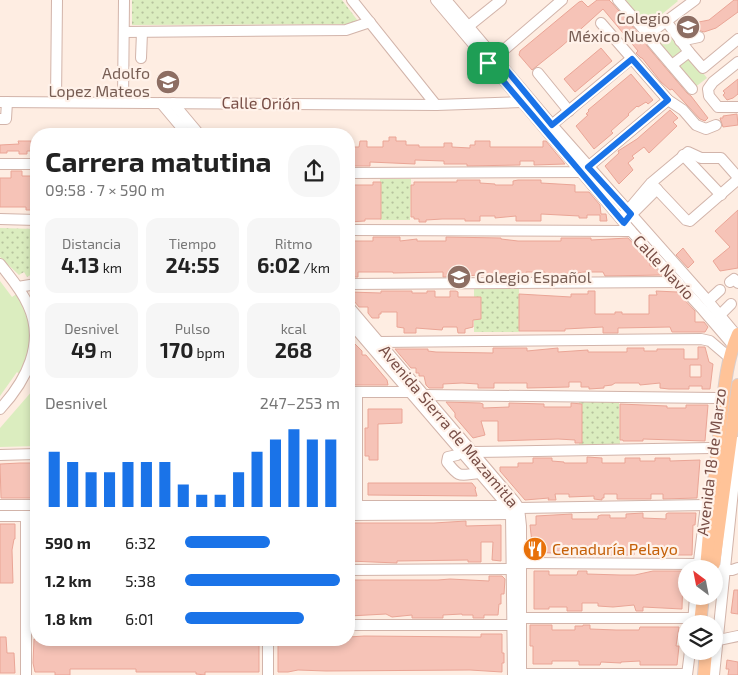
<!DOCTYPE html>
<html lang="es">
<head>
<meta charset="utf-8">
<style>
  :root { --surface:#fff; --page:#f6f6f6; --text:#222; --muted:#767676; --accent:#1a73e8 }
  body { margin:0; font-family:"Exo 2",sans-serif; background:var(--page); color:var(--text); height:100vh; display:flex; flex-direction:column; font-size:19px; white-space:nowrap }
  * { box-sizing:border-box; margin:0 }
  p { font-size:16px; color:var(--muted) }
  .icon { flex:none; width:28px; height:28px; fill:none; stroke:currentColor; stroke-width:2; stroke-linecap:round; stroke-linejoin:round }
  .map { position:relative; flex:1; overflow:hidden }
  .drawer { position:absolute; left:30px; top:128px; width:325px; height:518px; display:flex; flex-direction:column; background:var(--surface); border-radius:20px; box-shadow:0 2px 8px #0003 }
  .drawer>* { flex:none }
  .needle { width:32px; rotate:328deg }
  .tools { position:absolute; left:678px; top:560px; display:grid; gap:10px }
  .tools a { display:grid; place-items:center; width:45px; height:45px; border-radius:50%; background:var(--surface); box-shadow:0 2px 8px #0003; font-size:25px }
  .pin { position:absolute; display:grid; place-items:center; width:42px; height:42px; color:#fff; margin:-21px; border-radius:10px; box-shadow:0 2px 8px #0006 }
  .round { display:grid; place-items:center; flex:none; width:52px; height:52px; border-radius:20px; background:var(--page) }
  .overview { display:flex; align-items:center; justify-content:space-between; height:85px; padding:0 15px }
  h1 { font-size:28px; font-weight:700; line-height:38px }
  .figures { display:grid; grid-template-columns:repeat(3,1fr); gap:8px; height:85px; padding:5px 15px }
  .figures div { display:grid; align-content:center; border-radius:12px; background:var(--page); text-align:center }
  .figures b { font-size:21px; font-weight:700 }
  .figures small { font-size:14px; font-weight:400 }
  .figures p { font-size:14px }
  .chart { height:140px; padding:10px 15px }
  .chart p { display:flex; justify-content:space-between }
  .chart svg { width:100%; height:90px; margin-top:5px; stroke:var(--accent); stroke-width:6 }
  ul { padding:0 15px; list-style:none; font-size:16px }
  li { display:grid; grid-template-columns:80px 60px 1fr; align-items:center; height:38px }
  li i { height:12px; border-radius:6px; background:var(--accent) }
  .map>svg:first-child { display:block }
  .park { fill:url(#park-dots) }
  .garden { fill:#dbedbf }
  .building { fill:#f6c3b7; stroke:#eaa596; fill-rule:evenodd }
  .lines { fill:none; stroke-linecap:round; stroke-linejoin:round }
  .minor-casing { stroke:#d2b4aa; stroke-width:12 }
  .major-casing { stroke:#d9cdcb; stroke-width:14 }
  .minor { stroke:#fff; stroke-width:10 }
  .major { stroke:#ffc398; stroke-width:12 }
  .route-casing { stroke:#fff; stroke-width:10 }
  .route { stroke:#1a73e8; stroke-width:6 }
  .labels { text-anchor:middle; stroke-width:4.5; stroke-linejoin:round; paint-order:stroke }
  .education-label { font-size:16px; fill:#785e54; stroke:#fff2ea; text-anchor:end }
  .street-label { font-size:16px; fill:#784e46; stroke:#fff2ea }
  .food-label { font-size:16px; fill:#c56008; stroke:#fff2ea; text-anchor:start }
</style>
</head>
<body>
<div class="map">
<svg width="738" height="675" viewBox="0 0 738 675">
  <defs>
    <pattern id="park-dots" width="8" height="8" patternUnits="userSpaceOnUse" patternTransform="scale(1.25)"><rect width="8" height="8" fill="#dbedbf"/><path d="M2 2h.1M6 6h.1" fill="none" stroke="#b6c29d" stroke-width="1.8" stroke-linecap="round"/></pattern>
  </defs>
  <rect width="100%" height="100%" fill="#feede2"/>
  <g class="park">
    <path d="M132 0H342L358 21 348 24 132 25Z"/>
    <path d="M380 179H411L410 220H380Z"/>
    <path d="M0 228 36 229V254L32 258 31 268 34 273 27 277 24 272 19 275 0 257Z"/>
    <rect x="474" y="288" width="45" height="44"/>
    <path d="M619 398 620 444 579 445V399Z"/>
  </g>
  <g class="garden">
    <path d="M622 0H677L678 1 645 28Z"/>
    <path d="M669 30 686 52 672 63 655 41Z"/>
    <path d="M688 54 707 78 694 88 675 65Z"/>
    <path d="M0 281 12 297 18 293 29 314 31 340V353L21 376 17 372 0 396Z"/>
    <path d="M36 389V446L0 447V428L33 390Z"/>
  </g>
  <g class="building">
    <path d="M597 0H609L612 3 644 40 647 46 687 93 691 96 708 118 705 121 700 119 672 89 670 90 661 82 642 58H641L636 53 638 51 603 9 562 46 532 70 519 55 520 51 579 2 582 1 588 7Z"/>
    <path d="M734 0H738V12L716 28 704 32 698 30 684 33 678 26 709 20Z"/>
    <path d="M601 48 612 61 575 92 564 79Z"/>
    <path d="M631 74 653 100 648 104 646 102 638 107 637 106 628 114 629 115 611 131 613 133 594 149 576 126 588 115 586 114 589 111 588 110Z"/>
    <path d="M738 79V94L733 98 727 100 723 95 725 93 723 91Z"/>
    <path d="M670 110 678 118 673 122 677 126 649 153 644 147 632 156 634 158 628 163 633 170 619 184 605 166 619 153 618 151 637 139Z"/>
    <path d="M737 114 738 125 723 127 720 118H723V116Z"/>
    <path d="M389 137H396V141H406V145H419V147H444V143H452V147L470 148V145H475V141H490V147H543V141H546L565 164 534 165V161H520V165L467 166V164H444V161L415 160V164L370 162V166H352V161H349V147H359L360 141H367V147H383V141H389Z"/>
    <path d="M18 141H32V144H36V151H27V154H19V151H7V153H0V145L19 144Z"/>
    <path d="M11 171H22V176H36V210H26V207H0V178H11Z"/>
    <path d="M457 180H480V183L495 184V185H513V181L518 180H541V183L575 185V192H589L600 205 601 214H606L607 221H600V215H587V218H579V216L541 214V221H516V216L495 218V216H480V221H465V219H442L426 220V222H419V219H414V217H411V185H414V182H457Z"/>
    <path d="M373 182H381V219H365V221L349 222V185H373Z"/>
    <path d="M738 210V268L720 271 713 261 730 247 715 231Z"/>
    <path d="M373 237H400V241L417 239V241H446V237L501 238V239L518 241H561V238H591V240L628 238 650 262V266H654L662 275 605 276 603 272H584L578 273V274H561V276H545V272H526V274L515 276 481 275 443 277V272L393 273V272H358V277H352V272H349V241H373Z"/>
    <path d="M683 248 694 262 688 268 676 255Z"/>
    <path d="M381 291H412V293H427V291H435V297H450V291H456L458 292V297H481V319L473 320V327L465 329V333H458L457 327H443L442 330 416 328V333H404V328L397 327V312H381V314H379V318H372L368 313V307H359L349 295V292L381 293Z"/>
    <path d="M588 291H595V314H615V312H622V314H649V295H657L656 291 677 292 695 311V322H704L708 327 705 332H672L670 327 618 328V333H603V327L565 329V331H519V294L571 297V294H588Z"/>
    <path d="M349 338 362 351V355H366L387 380 388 385H354V380H349Z"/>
    <path d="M698 347H705L709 362 713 364 710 389H702V386H689V389H669L660 388V383L640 385 639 383H615L612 385 604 386V388L589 389V387H581V382H569V387L527 388V383H494V388H478V384L462 383 443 384V388H429L426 385 424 376H419V373H416V368H411L395 349H428V351L436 352 493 353V348H527V351L558 348V352L588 350V352H627V348H644V351H657V349H684V359H698ZM690 365H701V377H690Z"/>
    <path d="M446 402 480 403 483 404V408L509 407V403L544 404V407H571V403L582 404V443H575V440L558 439 498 441V421H481L485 435 473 438 455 417V413Z"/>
    <path d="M620 404 667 406V408H686V405H708L705 441 643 439V441H623V440H620Z"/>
    <path d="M368 409H402V423L378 424V460H369V456H365V428H368Z"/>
    <path d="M587 457 602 458V463H625V458H640V461H655V458H670V461L700 460 697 498 663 499V494H651V499H617V494H604V498H602V500L594 499V496L569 497V494H555L556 500H548L549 498 525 500 500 471V467H518V463H533V458H552V461L564 462V463H587Z"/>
    <path d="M20 463H36V498H1L0 464Z"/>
    <path d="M368 483H472L476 488 475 489 477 496 368 495Z"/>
    <path d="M643 513V518L666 519V514L668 513H696L695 525H693L692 555H657V550H634V555H606L605 550H590V548H574V551H552V553L533 552 530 525H536V516L572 514V519H598V516L601 515H610V518H626V514Z"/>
    <path d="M466 521V526L501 525V561L492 560 493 542H481V562H468V560L397 561V563L349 561V524L350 523H434Z"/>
    <path d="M0 524H15V539H14L12 550 13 583H0Z"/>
    <path d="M534 571H549V575H577L578 571H587V574L620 575H635L653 571H686V575H683L682 609 643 607V611H636L634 605 613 607 598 606V603H582V611H567V607H549V609H534Z"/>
    <path d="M489 576H502L505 579 504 594H501V604H499L498 615H484V618H473V615H462V614L443 615V618H412V615L392 617 386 614 349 616V580H438L450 579 489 581Z"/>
    <path d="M734 590H738V614L731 613Z"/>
    <path d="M530 625H552V630H575V626H583V625H590V629L616 630H639L640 627H679L676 646H679L677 665H640V661L621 662V663L601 662 600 665H579V661H552V664H533V646H530Z"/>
    <path d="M481 634H502V653H504V663H502V672L470 670 326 671 298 670 288 672H278V642H282V639H349V637L364 636 474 637H481Z"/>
    <path d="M0 637H6L7 653H14L15 673H0Z"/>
    <path d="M34 639H259V672H205V675L196 674V672H136V669H70V675H55V672H35L33 663Z"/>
    <path d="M727 660 738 662V675H728L729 669H726Z"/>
  </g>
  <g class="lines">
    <g class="minor-casing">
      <g id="minor">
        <path d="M352 0 436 105"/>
        <path d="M436 0 631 231 703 310 733 345"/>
        <path d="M446 0 552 125 708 301 737 336"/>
        <path d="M618 0 645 31 650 32 657 28 695 0"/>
        <path d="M666 21 689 52 672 65"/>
        <path d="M601 23 668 100 683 110 696 125 706 129 716 125"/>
        <path d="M465 29 501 0"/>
        <path d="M124 32 346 30 370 22"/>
        <path d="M680 41 699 37"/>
        <path d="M652 42 692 89"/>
        <path d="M689 52 703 68 738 39"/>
        <path d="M141 58 142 32"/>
        <path d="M491 61 562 0"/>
        <path d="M738 62 713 82 708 89 709 96 718 107H738"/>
        <path d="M538 73 569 111"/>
        <path d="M0 102 436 105 522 102"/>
        <path d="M56 102 57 0"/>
        <path d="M123 102 124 0"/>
        <path d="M161 103 187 134"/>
        <path d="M173 103 199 134"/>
        <path d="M0 119H6L7 102"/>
        <path d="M548 128 631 59"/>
        <path d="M683 155 721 195"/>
        <path d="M0 164H36"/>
        <path d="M349 173 582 172 668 100"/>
        <path d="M633 213 657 189"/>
        <path d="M624 215 651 183 688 152 701 158H721L736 175 737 178 736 181 690 221 686 220 651 183"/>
        <path d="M0 219 36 220"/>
        <path d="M349 230 631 231"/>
        <path d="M0 264C10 277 21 289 28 305 46 343 26 381 0 409"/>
        <path d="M730 282 734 279 738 283"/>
        <path d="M349 284 678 282"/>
        <path d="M18 287 36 284"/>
        <path d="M708 301 720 290"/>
        <path d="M349 307 515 502 519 508 521 526V675"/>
        <path d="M720 315 731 304"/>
        <path d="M349 321 508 506 511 514 513 675"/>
        <path d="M379 342 701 339 710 341 730 358"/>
        <path d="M349 392H410"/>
        <path d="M357 392V506"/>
        <path d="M423 395 717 398"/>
        <path d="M461 452 457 455 448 457 447 462C460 479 460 475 479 473"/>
        <path d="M474 452 711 448"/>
        <path d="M0 455 36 454"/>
        <path d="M0 505H36"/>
        <path d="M349 506H508"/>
        <path d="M519 508 706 505"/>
        <path d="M349 515 511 514"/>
        <path d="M0 516H36"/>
        <path d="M26 516V675"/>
        <path d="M521 563 698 564"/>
        <path d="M698 569 706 505"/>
        <path d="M349 570 513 569"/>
        <path d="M719 570H732L738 568"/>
        <path d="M521 618H693"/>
        <path d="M693 624 695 596"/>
        <path d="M349 625H513"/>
        <path d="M268 639V675"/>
        <path d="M714 641 738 636"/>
        <path d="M521 674H687"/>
        <path d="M687 675 690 651"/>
        <path d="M714 675 738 442"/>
      </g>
    </g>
    <g class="major-casing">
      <g id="major">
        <path d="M714 564 738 385"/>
        <path d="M706 569C710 519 715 469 721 420 724 392 726 360 738 334"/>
        <path d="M700 624 703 596"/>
        <path d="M704 675 706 651"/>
      </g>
    </g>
    <use href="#minor" class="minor"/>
    <use href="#major" class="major"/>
  </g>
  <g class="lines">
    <g class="route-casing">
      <path id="route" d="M495 56 552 125 632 59 668 100 588 167 631 214 624 223 488 63Z"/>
    </g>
    <use href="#route" class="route"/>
  </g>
  <defs>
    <g id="school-disc" transform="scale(1.25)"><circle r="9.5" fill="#8d6e63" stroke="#fff2ea"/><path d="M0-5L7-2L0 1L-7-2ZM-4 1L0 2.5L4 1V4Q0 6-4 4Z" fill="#fff"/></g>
    <g id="restaurant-disc" transform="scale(1.25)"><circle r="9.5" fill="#e8710a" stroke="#fff2ea"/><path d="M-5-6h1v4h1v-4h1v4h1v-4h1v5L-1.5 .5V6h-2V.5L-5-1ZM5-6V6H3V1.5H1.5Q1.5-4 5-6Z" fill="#fff"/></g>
  </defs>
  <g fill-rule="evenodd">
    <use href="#school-disc" x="688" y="27"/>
    <use href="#school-disc" x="168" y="82"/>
    <use href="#school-disc" x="459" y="277"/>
    <use href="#restaurant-disc" x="535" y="549"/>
  </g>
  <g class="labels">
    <g class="education-label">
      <text x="670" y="24">Colegio<tspan x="670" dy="18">México Nuevo</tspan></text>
      <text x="150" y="79">Adolfo<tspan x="150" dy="18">Lopez Mateos</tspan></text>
      <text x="476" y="283" text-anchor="start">Colegio Español</text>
    </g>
    <g class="street-label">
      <text transform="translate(261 103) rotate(1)" y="6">Calle Orión</text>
      <text transform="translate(664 267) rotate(47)" y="6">Calle Navío</text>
      <text transform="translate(449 426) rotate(50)" y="6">Avenida Sierra de Mazamitla</text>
      <text transform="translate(711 462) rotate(-83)" y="6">Avenida 18 de Marzo</text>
    </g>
    <g class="food-label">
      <text x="552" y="555">Cenaduría Pelayo</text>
    </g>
  </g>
</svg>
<div class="tools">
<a><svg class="needle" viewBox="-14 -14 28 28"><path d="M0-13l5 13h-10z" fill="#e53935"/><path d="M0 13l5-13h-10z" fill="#767676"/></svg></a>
<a><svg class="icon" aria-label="layers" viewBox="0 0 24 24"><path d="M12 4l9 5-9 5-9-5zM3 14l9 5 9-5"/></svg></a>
</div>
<div class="pin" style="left:488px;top:63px;background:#1e9e55"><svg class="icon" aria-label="arrive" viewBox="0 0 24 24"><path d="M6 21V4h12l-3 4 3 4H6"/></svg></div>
<section class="drawer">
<div class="overview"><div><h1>Carrera matutina</h1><p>09:58 · 7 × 590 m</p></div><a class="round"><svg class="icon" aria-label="share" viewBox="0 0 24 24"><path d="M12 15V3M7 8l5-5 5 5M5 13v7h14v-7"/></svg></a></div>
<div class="figures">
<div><p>Distancia</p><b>4.13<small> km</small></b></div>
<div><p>Tiempo</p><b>24:55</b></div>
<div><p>Ritmo</p><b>6:02<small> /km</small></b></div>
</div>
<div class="figures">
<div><p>Desnivel</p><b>49<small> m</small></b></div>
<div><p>Pulso</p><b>170<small> bpm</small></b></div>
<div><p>kcal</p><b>268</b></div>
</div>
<div class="chart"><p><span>Desnivel</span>247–253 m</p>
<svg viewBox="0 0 160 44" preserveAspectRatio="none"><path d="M5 44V17M15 44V22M25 44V27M35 44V27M45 44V22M55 44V22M65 44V22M75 44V33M85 44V38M95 44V38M105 44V27M115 44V17M125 44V11M135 44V6M145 44V11M155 44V11"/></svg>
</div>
<ul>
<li><b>590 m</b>6:32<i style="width:55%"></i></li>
<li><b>1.2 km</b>5:38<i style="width:100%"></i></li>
<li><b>1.8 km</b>6:01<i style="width:77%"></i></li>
</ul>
</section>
</div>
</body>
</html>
